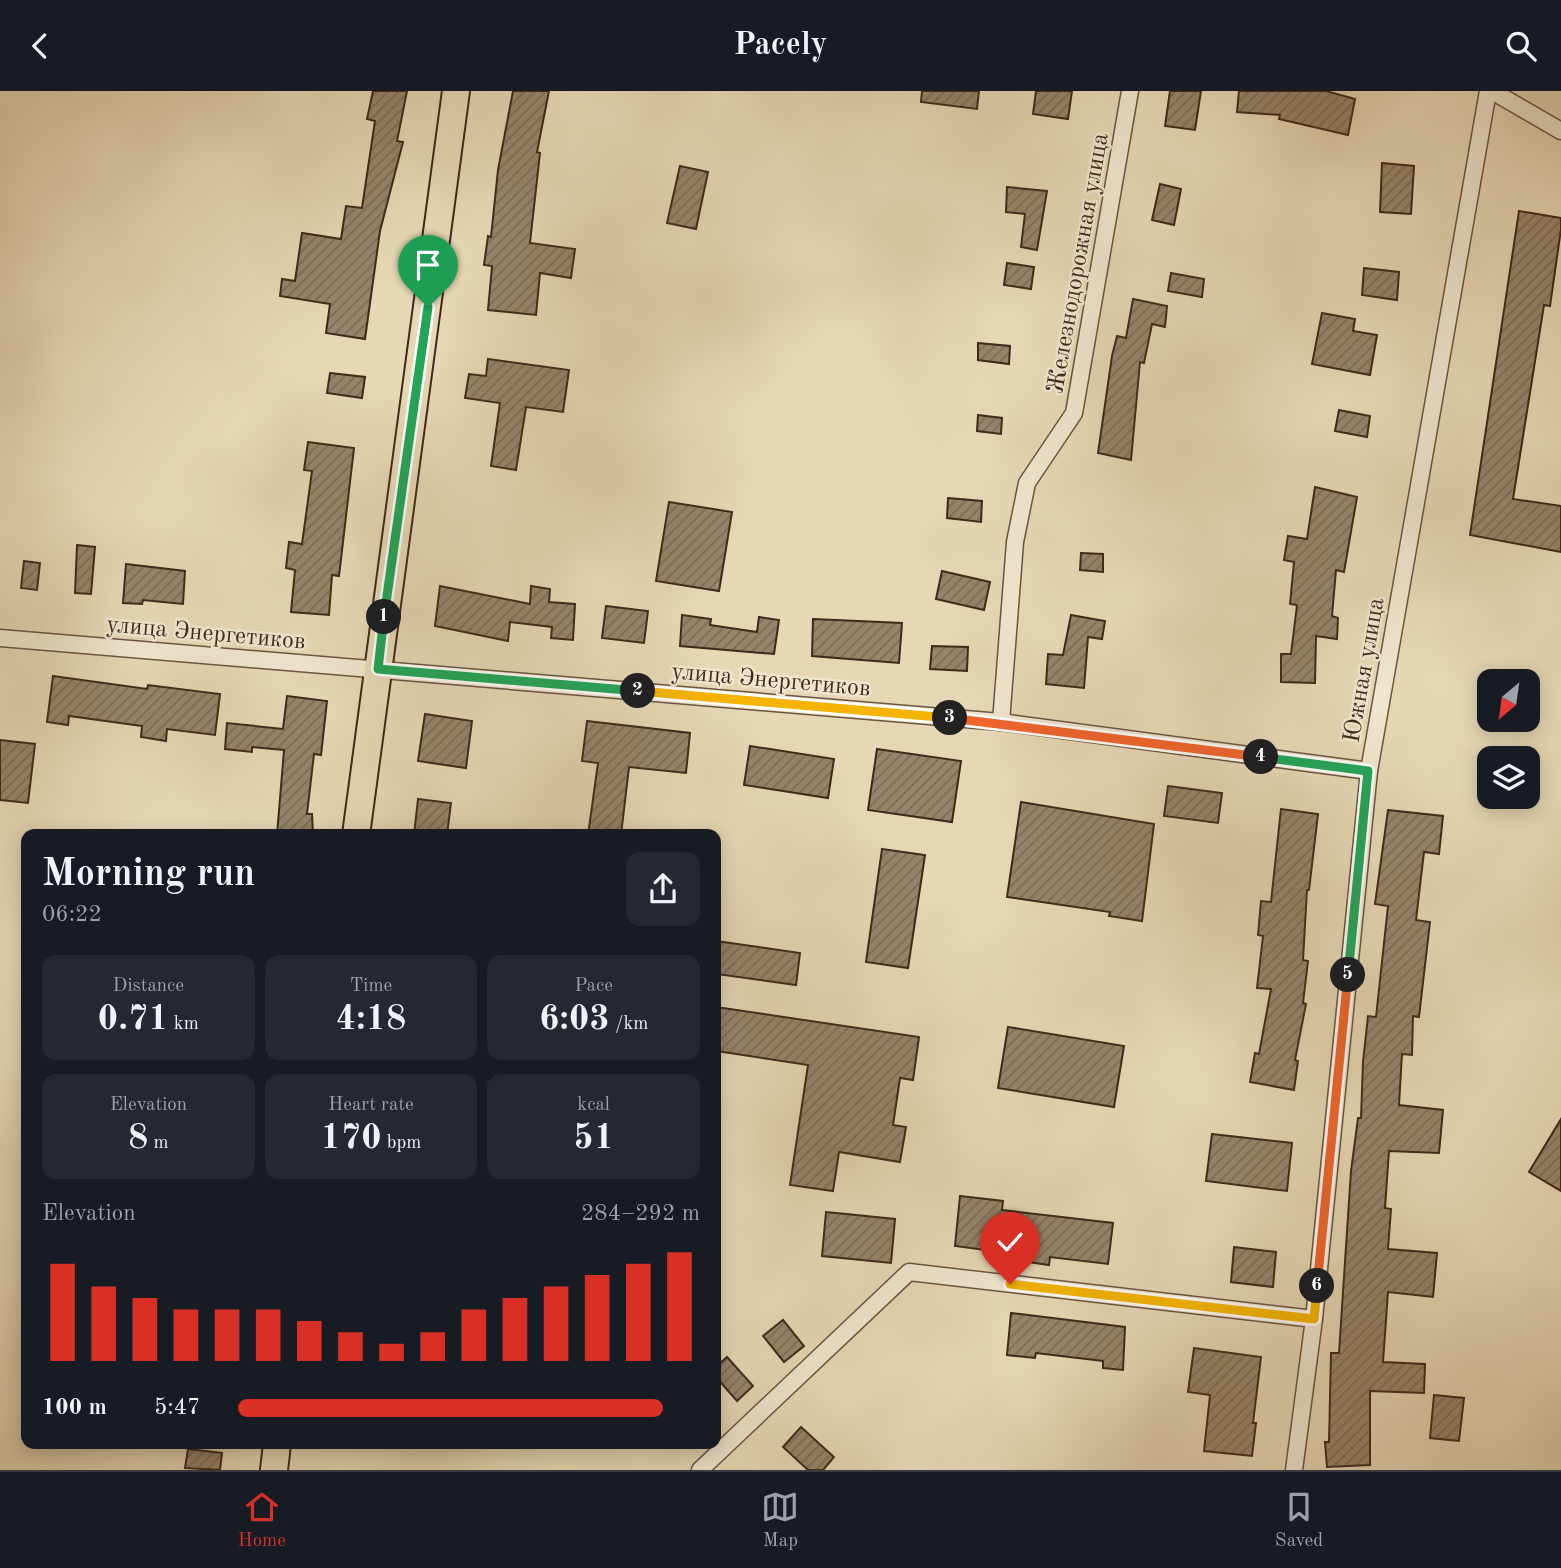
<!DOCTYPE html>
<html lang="en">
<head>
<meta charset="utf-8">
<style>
  :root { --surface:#171b24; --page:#242831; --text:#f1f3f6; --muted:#9ea1a6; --line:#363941; --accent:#d93025 }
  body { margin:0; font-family:"Old Standard TT",serif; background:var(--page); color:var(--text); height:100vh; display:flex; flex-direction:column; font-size:26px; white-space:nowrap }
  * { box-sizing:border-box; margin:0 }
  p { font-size:23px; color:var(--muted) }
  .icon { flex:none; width:38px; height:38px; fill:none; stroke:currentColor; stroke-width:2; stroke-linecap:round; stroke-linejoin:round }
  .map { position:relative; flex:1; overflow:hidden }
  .side { position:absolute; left:21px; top:738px; width:700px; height:620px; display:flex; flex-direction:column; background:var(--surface); border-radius:14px; box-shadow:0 4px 18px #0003 }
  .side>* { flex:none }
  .needle { width:46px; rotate:209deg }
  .tools { position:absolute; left:1477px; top:578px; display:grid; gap:14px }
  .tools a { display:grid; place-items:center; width:63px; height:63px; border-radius:14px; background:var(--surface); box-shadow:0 4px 18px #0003; font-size:35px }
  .pin { position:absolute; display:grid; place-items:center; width:60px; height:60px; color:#fff; margin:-72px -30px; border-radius:50% 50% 50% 0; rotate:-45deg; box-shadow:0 0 7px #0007 }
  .pin .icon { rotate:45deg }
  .km { position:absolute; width:35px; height:35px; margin:-18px; border-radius:50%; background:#222; color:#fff; font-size:19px; line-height:35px; text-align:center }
  .round { display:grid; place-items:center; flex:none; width:74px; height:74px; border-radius:14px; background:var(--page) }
  .overview { display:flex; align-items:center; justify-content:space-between; height:119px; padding:0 21px }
  h1 { font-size:38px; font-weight:800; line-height:52px }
  .metrics { display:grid; grid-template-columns:repeat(3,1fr); gap:10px; height:119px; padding:7px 21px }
  .metrics div { display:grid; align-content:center; border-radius:14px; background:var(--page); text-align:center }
  .metrics b { font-size:35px; font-weight:800 }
  .metrics small { font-size:19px; font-weight:400 }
  .metrics p { font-size:19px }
  .chart { height:196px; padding:14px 21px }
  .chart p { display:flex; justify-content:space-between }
  .chart svg { width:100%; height:126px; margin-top:7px; stroke:var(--accent); stroke-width:6 }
  ul { padding:0 21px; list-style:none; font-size:23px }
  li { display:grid; grid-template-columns:112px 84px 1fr; align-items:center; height:52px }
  li i { height:18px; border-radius:9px; background:var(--accent) }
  header { display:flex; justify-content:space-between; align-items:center; height:91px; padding:0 21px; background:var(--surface); font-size:32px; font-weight:800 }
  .dock { display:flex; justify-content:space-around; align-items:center; height:98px; border-top:2px solid var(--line); background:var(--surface); font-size:19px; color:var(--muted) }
  .dock a { display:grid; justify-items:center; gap:4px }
  .dock .current { color:var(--accent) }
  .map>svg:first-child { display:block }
  .building { fill:url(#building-hatch); stroke:#40281b; stroke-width:2 }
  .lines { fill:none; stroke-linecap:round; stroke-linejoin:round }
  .minor-casing { stroke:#6a5442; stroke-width:19 }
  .primary-casing { stroke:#40281b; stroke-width:30 }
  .minor { stroke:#efe6cf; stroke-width:16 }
  .primary { stroke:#e6d8b5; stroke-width:26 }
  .split-1-casing { stroke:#fff; stroke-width:14 }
  .split-2-casing { stroke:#fff; stroke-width:14 }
  .split-3-casing { stroke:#fff; stroke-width:14 }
  .split-4-casing { stroke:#fff; stroke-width:14 }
  .split-5-casing { stroke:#fff; stroke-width:14 }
  .split-6-casing { stroke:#fff; stroke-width:14 }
  .split-7-casing { stroke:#fff; stroke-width:14 }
  .split-1 { stroke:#22a559; stroke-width:9 }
  .split-2 { stroke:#22a559; stroke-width:9 }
  .split-3 { stroke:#f5b400; stroke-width:9 }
  .split-4 { stroke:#f0652b; stroke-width:9 }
  .split-5 { stroke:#22a559; stroke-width:9 }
  .split-6 { stroke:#f0652b; stroke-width:9 }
  .split-7 { stroke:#f5b400; stroke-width:9 }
  .labels { text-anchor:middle; stroke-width:5; stroke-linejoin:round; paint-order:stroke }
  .street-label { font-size:24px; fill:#40281b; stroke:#efe6cf }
</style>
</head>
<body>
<header><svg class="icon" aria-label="back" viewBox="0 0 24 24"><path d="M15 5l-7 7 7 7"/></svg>Pacely<svg class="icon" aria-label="search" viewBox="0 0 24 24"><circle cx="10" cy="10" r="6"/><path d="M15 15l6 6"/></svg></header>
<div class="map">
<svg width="1561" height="1379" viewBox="0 0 1561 1379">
  <defs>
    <pattern id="building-hatch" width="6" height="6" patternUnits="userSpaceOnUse" patternTransform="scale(1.75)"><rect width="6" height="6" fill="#96846b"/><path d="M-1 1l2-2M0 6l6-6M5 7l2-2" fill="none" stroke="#7c6c57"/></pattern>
  </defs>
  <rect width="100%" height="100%" fill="#e6d8b5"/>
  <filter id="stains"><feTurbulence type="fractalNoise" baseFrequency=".00286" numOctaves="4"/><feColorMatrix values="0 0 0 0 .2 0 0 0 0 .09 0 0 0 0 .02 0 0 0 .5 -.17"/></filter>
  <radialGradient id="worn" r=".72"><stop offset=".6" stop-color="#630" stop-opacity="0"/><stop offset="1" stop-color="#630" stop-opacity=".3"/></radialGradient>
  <g class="building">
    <path d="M373 0H407L397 50 403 51 380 140 365 248 326 242 330 213 280 205 282 188 295 190 302 142 341 148 346 115 362 117 375 30 367 28Z"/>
    <path d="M513 0H549L537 61 540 62 530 152 575 158 571 187 540 182 536 224 488 219 492 175 484 174 488 145 491 146 498 79Z"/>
    <path d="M922 0H979L977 18 921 11Z"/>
    <path d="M1036 0H1072L1068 28 1033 23Z"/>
    <path d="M1170 0H1201L1195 39 1165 35Z"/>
    <path d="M1239 0H1326L1355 8 1348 44 1279 28 1280 24 1237 21Z"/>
    <path d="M1382 72 1414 75 1411 123 1380 121Z"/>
    <path d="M680 75 708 81 696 138 667 132Z"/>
    <path d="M1160 93 1181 98 1174 134 1152 129Z"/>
    <path d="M1007 96 1047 100 1037 159 1021 156 1025 123 1006 121Z"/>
    <path d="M1519 120 1561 127V138L1550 215 1544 214 1513 408 1561 415V461L1470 444Z"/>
    <path d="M1007 172 1034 176 1031 198 1004 194Z"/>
    <path d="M1364 177 1399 181 1397 209 1362 204Z"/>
    <path d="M1171 182 1204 188 1202 206 1168 200Z"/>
    <path d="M1133 208 1167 215 1165 236 1152 233 1144 272 1140 271 1131 369 1098 362 1112 265 1117 245 1126 247Z"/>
    <path d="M1322 222 1355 228 1353 240 1377 244 1370 284 1312 273Z"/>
    <path d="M978 252 1010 255 1009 273 978 269Z"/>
    <path d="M488 268 569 279 563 321 526 316 516 379 491 375 500 312 465 307 469 283 486 285Z"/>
    <path d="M330 282 365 286 362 307 327 302Z"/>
    <path d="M1339 319 1370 325 1367 346 1335 340Z"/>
    <path d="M978 324 1002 327 1001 343 977 340Z"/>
    <path d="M308 351 354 357 339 485 332 484 329 524 291 521 295 479 286 477 289 451 302 453 312 380 304 379Z"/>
    <path d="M1315 396 1357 406 1344 481 1336 479 1332 525 1338 527 1337 548 1316 545 1315 592 1281 591V563H1291L1297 514 1290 513 1294 471 1284 469 1288 445 1307 448Z"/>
    <path d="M948 407 982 410 981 431 947 427Z"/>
    <path d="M669 411 732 421 719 500 656 490Z"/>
    <path d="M77 454 95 456 91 503 75 502Z"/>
    <path d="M1081 462 1103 463V481L1080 479Z"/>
    <path d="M24 470 40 472 37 499 21 497Z"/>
    <path d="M126 473 185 480 183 513 143 509 142 513 123 512Z"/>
    <path d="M942 480 990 491 984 519 936 508Z"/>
    <path d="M440 495 530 513 531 495 550 498 549 511 575 513 573 549 551 547 552 536 510 531 508 550 435 535Z"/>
    <path d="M606 515 648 520 644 552 602 547Z"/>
    <path d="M682 524 711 528 710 534 757 541 759 526 779 529 774 563 680 555Z"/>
    <path d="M1071 524 1105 530 1102 548 1088 546 1084 597 1046 593 1048 563 1063 564Z"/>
    <path d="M813 528 902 532 899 572 812 565Z"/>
    <path d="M932 555 968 556 967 580 930 578Z"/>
    <path d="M53 585 147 598 148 594 220 603 215 644 167 638 166 650 141 646 142 635 69 625 68 634 47 631Z"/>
    <path d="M287 605 327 610 321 664 314 663 307 723H312L313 744H277L284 659 252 656V661L225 658 227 632 283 638Z"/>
    <path d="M425 623 472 630 466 677 418 670Z"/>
    <path d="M587 630 690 642 686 682 629 676 621 744H588L598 672 582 670Z"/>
    <path d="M0 649 35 653 28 712 0 709Z"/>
    <path d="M750 655 834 668 828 707 744 694Z"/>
    <path d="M877 658 961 670 952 731 868 719Z"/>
    <path d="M1168 695 1222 702 1218 732 1164 725Z"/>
    <path d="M418 708 451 712 447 744H414Z"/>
    <path d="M1021 711 1154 733 1142 830 1109 825 1110 821 1007 806Z"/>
    <path d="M1281 718 1318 723 1309 799H1307L1303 869 1308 870 1303 912 1306 913 1295 969 1298 970 1294 999 1250 991 1255 962 1259 963 1271 898 1257 897 1263 845 1258 844 1261 810 1271 811Z"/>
    <path d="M1388 719 1443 725 1439 763 1424 761 1416 829 1430 831 1419 926 1413 925 1412 964 1402 963 1399 1014 1443 1019 1439 1062 1389 1060 1385 1117 1391 1118 1388 1158 1437 1162 1433 1206 1388 1201 1383 1271 1425 1273 1424 1302 1370 1300V1374L1327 1376 1325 1351H1329L1331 1262H1339L1351 1080 1358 1027H1361L1363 971 1368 925 1376 926 1388 815 1375 813Z"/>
    <path d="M882 758 925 764 908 877 866 871Z"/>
    <path d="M716 850 800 862 796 894 716 883Z"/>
    <path d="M716 916 919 946 913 989 900 987 893 1034 906 1036 900 1071 839 1061 833 1100 790 1094 808 974 716 960Z"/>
    <path d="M1008 936 1124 955 1114 1016 998 997Z"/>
    <path d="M1561 1028V1100L1529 1081Z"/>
    <path d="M1212 1043 1292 1052 1287 1100 1206 1090Z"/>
    <path d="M960 1105 1003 1110 1002 1119 1113 1132 1108 1173 1050 1166 1049 1174 1007 1168 1008 1162 955 1155Z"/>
    <path d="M826 1121 895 1128 891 1172 822 1165Z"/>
    <path d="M1234 1156 1276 1161 1273 1196 1231 1191Z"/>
    <path d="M1011 1222 1125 1236 1123 1279 1103 1277V1270L1036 1262 1035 1267 1007 1264Z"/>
    <path d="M783 1229 804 1255 784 1271 763 1245Z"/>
    <path d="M1194 1257 1261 1266 1253 1332H1256L1252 1365 1204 1360 1210 1304 1188 1301Z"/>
    <path d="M727 1266 753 1295 737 1310 716 1286V1276Z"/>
    <path d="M1434 1304 1464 1307 1459 1350 1430 1347Z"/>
    <path d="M801 1336 834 1366 823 1379H808L783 1356Z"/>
    <path d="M188 1358 222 1362 220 1379 185 1377Z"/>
  </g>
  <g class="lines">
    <g class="minor-casing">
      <g id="minor">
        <path d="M1492 0 1561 40"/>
        <path d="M0 547 1001 631 1369 680"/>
        <path d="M1001 631 1015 451 1027 392 1074 322 1130 0"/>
        <path d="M700 1379 909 1181 1314 1228"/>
        <path d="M1294 1379 1314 1228 1369 680 1488 0"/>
      </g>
    </g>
    <g class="primary-casing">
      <g id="primary">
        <path d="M356 744 456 0"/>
        <path d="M274 1379 277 1353"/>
      </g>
    </g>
    <use href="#minor" class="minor"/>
    <use href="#primary" class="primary"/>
  </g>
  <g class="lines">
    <g class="split-1-casing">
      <path id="split-1" d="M384 526 428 216"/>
    </g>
    <g class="split-2-casing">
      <path id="split-2" d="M384 526 378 578 638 600"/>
    </g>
    <g class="split-3-casing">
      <path id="split-3" d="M638 600 950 627"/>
    </g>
    <g class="split-4-casing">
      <path id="split-4" d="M950 627 1261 666"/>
    </g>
    <g class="split-5-casing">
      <path id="split-5" d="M1261 666 1368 680 1348 884"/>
    </g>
    <g class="split-6-casing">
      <path id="split-6" d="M1317 1195 1348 884"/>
    </g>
    <g class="split-7-casing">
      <path id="split-7" d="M1010 1193 1314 1228 1317 1195"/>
    </g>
    <use href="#split-1" class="split-1"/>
    <use href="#split-2" class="split-2"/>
    <use href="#split-3" class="split-3"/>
    <use href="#split-4" class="split-4"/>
    <use href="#split-5" class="split-5"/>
    <use href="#split-6" class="split-6"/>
    <use href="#split-7" class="split-7"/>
  </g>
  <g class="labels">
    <g class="street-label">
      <text transform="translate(1077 172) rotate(-80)" y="8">Железнодорожная улица</text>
      <text transform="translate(206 541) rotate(5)" y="8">улица Энергетиков</text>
      <text transform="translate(1363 579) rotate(-80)" y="8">Южная улица</text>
      <text transform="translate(771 588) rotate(5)" y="8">улица Энергетиков</text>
    </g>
  </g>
  <rect width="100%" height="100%" filter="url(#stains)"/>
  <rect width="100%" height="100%" fill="url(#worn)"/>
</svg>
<div class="tools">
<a><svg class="needle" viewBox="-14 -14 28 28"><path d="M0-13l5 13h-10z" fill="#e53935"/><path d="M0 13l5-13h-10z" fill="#9ea1a6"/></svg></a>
<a><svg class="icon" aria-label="layers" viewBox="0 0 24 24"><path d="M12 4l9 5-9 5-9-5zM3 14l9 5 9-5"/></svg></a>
</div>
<div class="pin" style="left:428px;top:216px;background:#1e9e55"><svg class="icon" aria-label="arrive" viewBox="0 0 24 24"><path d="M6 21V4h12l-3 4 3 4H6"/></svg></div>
<div class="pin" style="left:1010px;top:1193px;background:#d93025"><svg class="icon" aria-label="check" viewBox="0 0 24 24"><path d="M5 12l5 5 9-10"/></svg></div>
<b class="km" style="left:384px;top:526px">1</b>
<b class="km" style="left:638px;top:600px">2</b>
<b class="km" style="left:950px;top:627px">3</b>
<b class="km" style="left:1261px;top:666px">4</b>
<b class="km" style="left:1348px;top:884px">5</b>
<b class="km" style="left:1317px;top:1195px">6</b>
<section class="side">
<div class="overview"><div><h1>Morning run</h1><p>06:22</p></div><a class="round"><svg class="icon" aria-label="share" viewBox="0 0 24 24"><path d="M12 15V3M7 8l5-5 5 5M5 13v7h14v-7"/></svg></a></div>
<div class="metrics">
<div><p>Distance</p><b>0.71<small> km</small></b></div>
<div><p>Time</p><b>4:18</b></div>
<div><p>Pace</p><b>6:03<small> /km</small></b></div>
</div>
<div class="metrics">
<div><p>Elevation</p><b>8<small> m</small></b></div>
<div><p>Heart rate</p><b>170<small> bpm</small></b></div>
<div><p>kcal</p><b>51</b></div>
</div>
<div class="chart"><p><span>Elevation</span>284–292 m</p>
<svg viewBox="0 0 160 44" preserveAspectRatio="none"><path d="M5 44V10M15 44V18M25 44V22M35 44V26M45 44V26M55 44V26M65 44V30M75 44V34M85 44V38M95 44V34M105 44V26M115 44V22M125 44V18M135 44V14M145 44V10M155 44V6"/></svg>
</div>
<ul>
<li><b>100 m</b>5:47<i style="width:92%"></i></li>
</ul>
</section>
</div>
<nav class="dock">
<a class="current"><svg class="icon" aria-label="home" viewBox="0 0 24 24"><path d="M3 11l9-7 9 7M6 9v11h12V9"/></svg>Home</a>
<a><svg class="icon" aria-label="map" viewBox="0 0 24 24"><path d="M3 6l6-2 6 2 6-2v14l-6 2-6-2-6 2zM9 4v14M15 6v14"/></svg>Map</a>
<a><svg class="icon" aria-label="saved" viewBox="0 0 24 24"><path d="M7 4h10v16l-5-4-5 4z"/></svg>Saved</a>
</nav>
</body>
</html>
